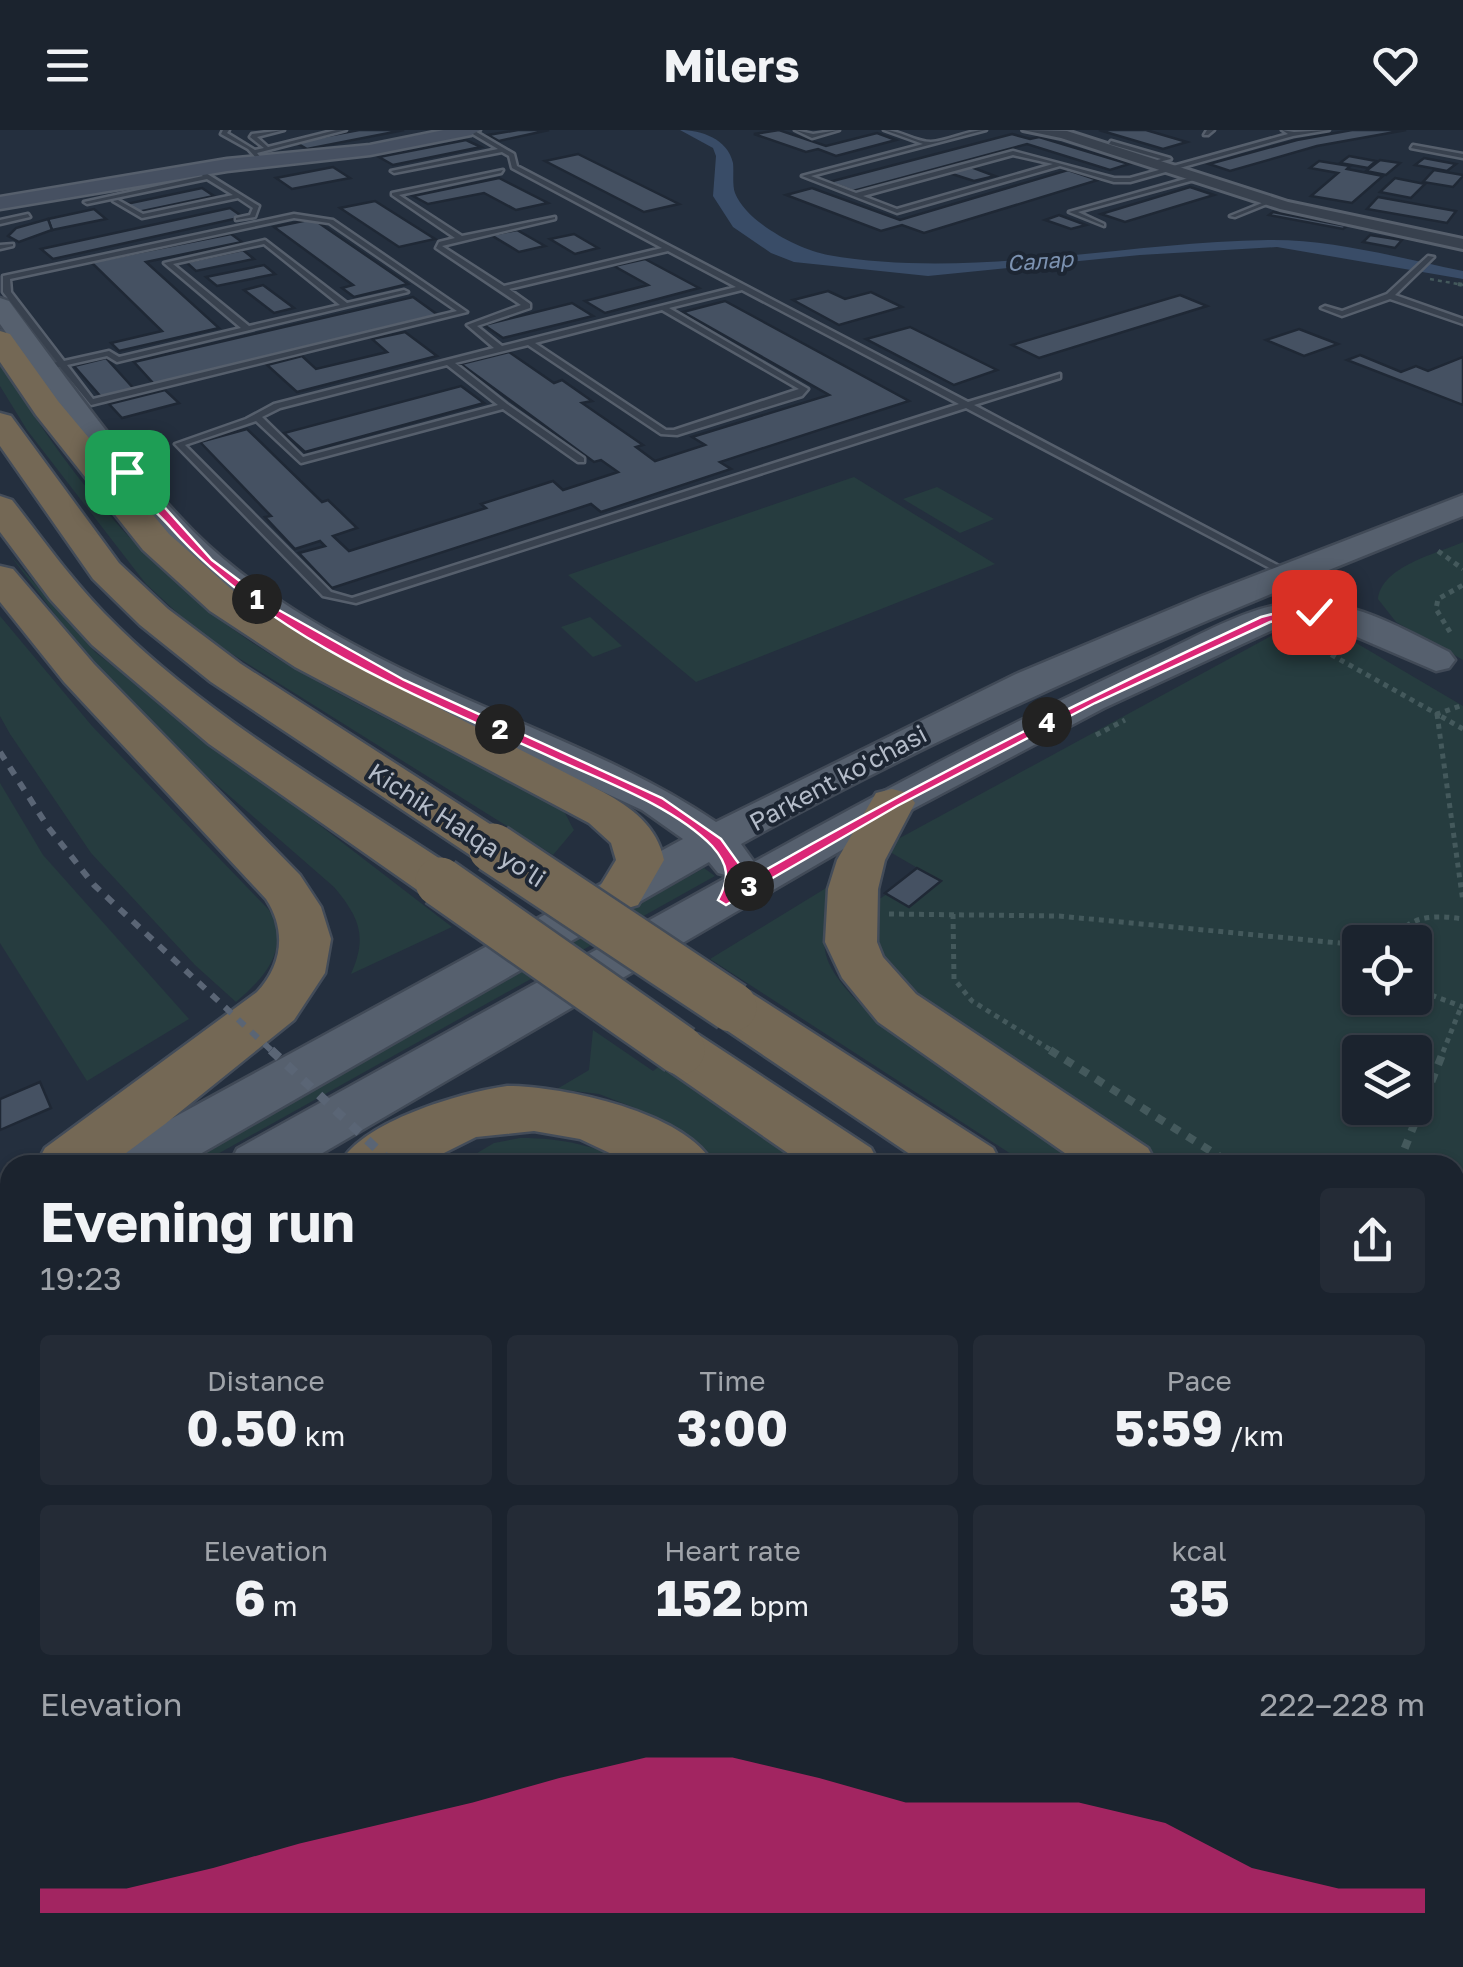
<!DOCTYPE html>
<html lang="en">
<head>
<meta charset="utf-8">
<style>
  :root { --surface:#1b232e; --page:#242b36; --text:#f1f3f6; --muted:#a0a4aa; --line:#39404a; --accent:#db2777 }
  body { margin:0; font-family:"Golos Text",sans-serif; background:var(--page); color:var(--text); height:100vh; display:flex; flex-direction:column; font-size:38px; white-space:nowrap }
  * { box-sizing:border-box; margin:0 }
  p { font-size:32px; color:var(--muted) }
  .icon { flex:none; width:55px; height:55px; fill:none; stroke:currentColor; stroke-width:2; stroke-linecap:round; stroke-linejoin:round }
  .map { position:relative; flex:1; overflow:hidden }
  .sheet { position:absolute; left:0px; top:1025px; width:1465px; height:812px; display:flex; flex-direction:column; background:var(--surface); border-radius:30px 30px 0 0; box-shadow:0 2px 8px #0004,0 0 0 2px var(--line) }
  .sheet>* { flex:none }
  .tools { position:absolute; left:1342px; top:795px; display:grid; gap:20px }
  .tools a { display:grid; place-items:center; width:90px; height:90px; border-radius:10px; background:var(--surface); box-shadow:0 2px 8px #0004,0 0 0 2px var(--line); font-size:50px }
  .pin { position:absolute; display:grid; place-items:center; width:85px; height:85px; color:#fff; margin:-42px; border-radius:20px; box-shadow:0 5px 15px #0006 }
  .km { position:absolute; width:50px; height:50px; margin:-25px; border-radius:50%; background:#222; color:#fff; font-size:28px; line-height:50px; text-align:center }
  .round { display:grid; place-items:center; flex:none; width:105px; height:105px; border-radius:10px; background:var(--page) }
  .head { display:flex; align-items:center; justify-content:space-between; height:170px; padding:0 40px }
  h1 { font-size:55px; font-weight:700; line-height:75px }
  .metrics { display:grid; grid-template-columns:repeat(3,1fr); gap:15px; height:170px; padding:10px 40px }
  .metrics div { display:grid; align-content:center; border-radius:10px; background:var(--page); text-align:center }
  .metrics b { font-size:50px; font-weight:700 }
  .metrics small { font-size:28px; font-weight:400 }
  .metrics p { font-size:28px }
  .chart { height:280px; padding:20px 40px }
  .chart p { display:flex; justify-content:space-between }
  .chart svg { width:100%; height:180px; margin-top:10px; fill:var(--accent); opacity:.7 }
  header { display:flex; justify-content:space-between; align-items:center; height:130px; padding:0 40px; background:var(--surface); font-size:45px; font-weight:700 }
  .map>svg:first-child { display:block }
  .green { fill:#263c3f; fill-rule:evenodd }
  .water { fill:#394c67 }
  .building { fill:#455162; stroke:#1f2835; stroke-width:2.5 }
  .lines { fill:none; stroke-linecap:round; stroke-linejoin:round }
  .lane-casing { stroke:#565f6c; stroke-width:5 }
  .street-casing { stroke:#565f6c; stroke-width:6 }
  .secondary-casing { stroke:#565f6c; stroke-width:5 }
  .primary-casing { stroke:#414a57; stroke-width:5 }
  .highway-casing { stroke:#434c59; stroke-width:5 }
  .path-far3 { stroke:#44595c; stroke-width:2.5; stroke-dasharray:4 4; stroke-linecap:butt }
  .path-far2 { stroke:#44595c; stroke-width:4; stroke-dasharray:4 4; stroke-linecap:butt }
  .path-far1 { stroke:#44595c; stroke-width:5; stroke-dasharray:5 5; stroke-linecap:butt }
  .path { stroke:#44595c; stroke-width:8; stroke-dasharray:9 9; stroke-linecap:butt }
  .lane { fill:#38414e; fill-rule:evenodd }
  .street { fill:#38414e; fill-rule:evenodd }
  .secondary { fill:#465061; fill-rule:evenodd }
  .primary { fill:#56606e; fill-rule:evenodd }
  .highway { fill:#746855; fill-rule:evenodd }
  .rail-far2 { stroke:#5a6575; stroke-width:6; stroke-dasharray:9 9; stroke-linecap:butt }
  .rail-far1 { stroke:#5a6575; stroke-width:9; stroke-dasharray:11 11; stroke-linecap:butt }
  .rail { stroke:#5a6575; stroke-width:11; stroke-dasharray:14 14; stroke-linecap:butt }
  .highway-bridge-casing { stroke:#434c59; stroke-width:54; stroke-linecap:butt }
  .highway-bridge { stroke:#746855; stroke-width:49 }
  .route { fill:#db2777; stroke:#fff; stroke-width:2.5 }
  .labels { text-anchor:middle; stroke-width:8; stroke-linejoin:round; paint-order:stroke }
  .far-water-label { font-size:22px; font-style:italic; fill:#7c92b1; stroke:#1d2633 }
  .street-label { font-size:25px; fill:#b4bcc9; stroke:#1d2633 }
</style>
</head>
<body>
<header><svg class="icon" aria-label="menu" viewBox="0 0 24 24"><path d="M4 6h16M4 12h16M4 18h16"/></svg>Milers<svg class="icon" aria-label="heart" viewBox="0 0 24 24"><path d="M12 20l-8-8c-3-5 5-10 8-4 3-6 11-1 8 4z"/></svg></header>
<div class="map">
<svg width="1463" height="1837" viewBox="0 0 1463 1837">
  <rect width="100%" height="100%" fill="#242f3e"/>
  <g class="green">
    <path d="M0 230C70 353 170 469 295 539 356 574 420 606 483 637 503 646 544 660 558 674 565 680 569 692 574 700L553 725 200 504 146 454 27 300 0 256Z"/>
    <path d="M854 347 995 434 696 552 568 445Z"/>
    <path d="M937 357 994 389 960 403 903 369Z"/>
    <path d="M1463 412V530L1396 492 1378 469C1382 436 1436 424 1463 412Z"/>
    <path d="M10 425 95 522 452 797 351 844C368 806 359 787 334 757L171 615 85 524Z"/>
    <path d="M0 486 92 596 269 780C291 819 265 847 236 872L195 835 91 723 10 604 0 586Z"/>
    <path d="M590 487 622 516 593 527 561 497Z"/>
    <path d="M1310 497 1341 504 1463 576V1230L1455 1224V1035H1166L929 880 880 842 870 791 873 773 887 764 909 777 940 751 890 722 898 709 1286 498ZM1360 812H1415V868H1360ZM1360 922H1415V978H1360Z"/>
    <path d="M0 653 43 725 189 889 87 951 0 813Z"/>
    <path d="M704 738 715 746 198 1035H170Z"/>
    <path d="M831 755C828 778 819 808 828 831 853 894 1025 993 1086 1035H1028L710 829Z"/>
    <path d="M593 900 653 941 669 929 816 1035H726L635 978 599 964 557 959 589 940Z"/>
    <path d="M520 1008C564 1008 596 1016 636 1035H457L494 1013Z"/>
    <path d="M1455 1585 1463 1591V1803L1455 1797Z"/>
  </g>
  <path class="water" d="M680 0C701 0 728 9 733 33 734 42 732 55 735 63 746 92 799 120 828 125 973 150 1121 112 1268 110 1333 109 1399 128 1463 141V149L1277 117 1140 125 928 146 794 132 771 123 733 97 713 66 716 26 713 18Z"/>
  <g class="building">
    <path d="M359 0H404L307 19 295 12Z"/>
    <path d="M518 0H549L499 11 488 5Z"/>
    <path d="M779 0 826 16 877 3 896 10 836 26 818 19 806 22 754 4Z"/>
    <path d="M1099 0H1146L1187 12 1163 19Z"/>
    <path d="M1352 0H1406L1317 16 1230 41 1209 34 1297 10Z"/>
    <path d="M1012 4 1030 9 1039 7 1129 34 1110 40 1027 14 853 61 829 52Z"/>
    <path d="M466 10 481 17 393 35 379 27Z"/>
    <path d="M578 24 679 74 644 82 545 31Z"/>
    <path d="M1349 26 1376 31 1368 38 1340 33Z"/>
    <path d="M1424 28 1456 34 1447 41 1415 35Z"/>
    <path d="M1380 30 1400 33 1386 45 1366 41Z"/>
    <path d="M1319 31 1350 36 1347 39 1383 46 1352 73 1311 66 1338 43 1310 38Z"/>
    <path d="M333 37 350 48 292 59 276 48Z"/>
    <path d="M971 37 995 46 974 51 949 43Z"/>
    <path d="M1068 40 1098 50 924 103 902 95 881 101 786 65 812 58 900 90Z"/>
    <path d="M1434 40 1463 45V46L1453 57 1423 52Z"/>
    <path d="M499 48 548 73 516 80 484 63 428 74 413 66Z"/>
    <path d="M1395 48 1425 54 1411 68 1380 62Z"/>
    <path d="M1190 57 1214 65 1125 92 1101 84Z"/>
    <path d="M202 58 214 66 138 82 126 74Z"/>
    <path d="M1378 67 1456 81 1447 93 1367 79Z"/>
    <path d="M375 71 435 109 399 117 340 78Z"/>
    <path d="M230 78 243 87 53 129 41 119Z"/>
    <path d="M94 79 106 89 52 100 48 89Z"/>
    <path d="M1273 82 1347 96 1343 99 1269 85Z"/>
    <path d="M1059 85 1086 95 1071 99 1045 90Z"/>
    <path d="M48 89 52 100 19 112 8 106 16 98Z"/>
    <path d="M313 89 408 154 354 167 342 158 353 155 274 97Z"/>
    <path d="M517 100 545 116 519 122 491 105Z"/>
    <path d="M231 104 242 112 146 132 219 198 119 221 111 213 162 201 91 132Z"/>
    <path d="M574 104 598 118 575 124 550 109Z"/>
    <path d="M1370 105 1402 110 1395 118 1363 112Z"/>
    <path d="M243 120 254 129 196 141 186 132Z"/>
    <path d="M645 129 699 158 605 183 585 171 648 155 614 136Z"/>
    <path d="M264 135 275 144 217 156 206 147Z"/>
    <path d="M263 155 294 178 274 183 244 160Z"/>
    <path d="M828 161 845 169 871 162 902 177 839 195 793 170Z"/>
    <path d="M1180 165 1207 176 1039 228 1012 215Z"/>
    <path d="M413 167 438 185 154 254 134 232Z"/>
    <path d="M725 171 909 271 720 332 731 339 601 382 591 374 332 458 299 423 325 416 320 411 295 419 265 387 271 386 200 312 247 299 322 372 328 370 357 398 333 406 349 421 486 378 481 374 553 351 563 360 618 342 601 330 594 332 461 234 509 222 554 253 562 250 592 271 582 273 643 315 636 317 655 331 705 315 692 307 829 265 683 182Z"/>
    <path d="M572 173 593 186 503 208 484 195Z"/>
    <path d="M910 197 997 240 954 255 866 209Z"/>
    <path d="M1299 199 1338 214 1304 226 1266 210Z"/>
    <path d="M405 202 437 226 297 262 267 235 302 226 316 239 387 222 372 209Z"/>
    <path d="M1360 225 1401 242 1416 236 1428 241 1463 227V275L1347 230Z"/>
    <path d="M106 228 135 260 102 268 74 236Z"/>
    <path d="M461 256 484 273 305 322 284 303Z"/>
    <path d="M165 260 179 273 122 288 109 274Z"/>
    <path d="M917 738 941 751 909 777 885 763Z"/>
    <path d="M40 952 51 978 0 1000V969Z"/>
    <path d="M10 1309V1472L0 1477V1314Z"/>
    <path d="M0 1637 10 1679V1739L0 1745Z"/>
    <path d="M816 1828H882L876 1837H825Z"/>
  </g>
  <g class="lines">
    <g class="lane-casing">
      <g id="lane">
        <path d="M223 0H229L227 3 255 20 264 18 250 7 252 4 284 0 257 7 268 17 336 0H346L257 23 261 28 258 30 248 19 221 4Z"/>
        <path d="M466 0H473L514 24 517 36 968 272 1060 244V248L974 275 1294 444 1285 446 966 278 356 473 323 466 175 314 246 289 274 274 494 218 467 195 521 175 436 118 439 112 455 108 392 65V63L503 40 501 43 399 65 462 106 555 87V89L442 116 504 156 662 118 512 38 509 26 502 22 394 43 391 41 498 19ZM668 121 736 157 502 216 477 196 530 178V174L509 159ZM742 160 959 274 352 468 331 462 185 315 256 291 301 333 503 279 578 332H584V328L507 274 455 233 528 215 661 304 677 305 802 266 808 259 669 178ZM662 180 799 259 674 300H666L535 213ZM447 235 498 275 303 327 262 287 280 278Z"/>
        <path d="M795 0 813 4 839 0 812 8Z"/>
        <path d="M884 0C900 0 915 12 931 12 949 11 967 0 986 0L811 46 856 63 1013 21 1114 48H1130L1288 4 1282 0 1294 2 1329 0 1293 6 1130 52H1114L1060 36 897 83 802 46 923 14ZM1013 25 1053 34 897 79 863 66Z"/>
        <path d="M1207 0H1214L1208 5H1204Z"/>
        <path d="M1111 11 1170 28 1171 29 1150 34V32L1161 29 1109 14Z"/>
        <path d="M1413 15 1463 24V28L1411 18Z"/>
        <path d="M196 37 259 76 255 87 236 90V88L250 85 253 78 238 68 142 88 113 71 118 70 143 84 233 65 207 49 87 74 84 72 203 46 194 40Z"/>
        <path d="M1192 47 1194 50 1078 82 1104 94V96L1069 82Z"/>
        <path d="M1267 71 1272 72 1235 87 1230 86Z"/>
        <path d="M28 84 30 87 0 94V90Z"/>
        <path d="M294 84 333 90 467 182 91 275 60 237H53V233L57 232 3 162V146ZM294 88 329 93 457 181 93 269 67 235 107 226 117 232 408 162 404 160 347 173 265 110 164 133 241 198 119 227 109 221 64 231 11 162 10 149ZM264 114 340 175 249 196 173 134Z"/>
        <path d="M13 114V116L0 119V115Z"/>
        <path d="M1428 126 1434 127 1395 165 1463 189V194L1390 169 1342 186 1321 178 1325 176 1342 181 1387 164Z"/>
      </g>
    </g>
    <g class="street-casing">
      <g id="street">
        <path d="M1023 0 1067 1 1288 72 1463 109V119L1280 79 1061 8Z"/>
        <path d="M505 1828H567L563 1837H501Z"/>
        <path d="M674 1828H731L735 1837H678Z"/>
      </g>
    </g>
    <g class="secondary-casing">
      <path id="secondary" d="M444 0H480L471 5 370 25 227 41 0 79V67L227 29 370 15Z"/>
    </g>
    <g class="primary-casing">
      <g id="primary">
        <path d="M0 168 9 171C67 249 125 332 194 402 255 463 339 509 416 546 516 594 624 630 716 692L1016 544 1202 466 1463 365V386C1213 486 977 583 741 714L754 732C887 658 1021 587 1159 524 1205 503 1256 471 1308 472 1358 472 1405 500 1449 522L1455 530 1449 538 1436 541 1329 495 1311 493 1279 497 1104 578 907 682 302 1035H229L237 1019 729 746 718 743 709 732 181 1035H108L116 1019 683 709 642 680 387 561 299 513 227 464 171 416 62 282 0 194Z"/>
        <path d="M10 1079V1128L0 1132V1083Z"/>
      </g>
    </g>
    <g class="highway-casing">
      <g id="highway">
        <path d="M0 201 10 204 58 271 169 404 238 465 323 519 603 662C632 678 657 696 664 730L638 775 621 780 604 775 596 763 616 730 611 713 589 693 295 537 210 481 143 420 36 285 0 232Z"/>
        <path d="M0 283 11 286 119 433 168 479 241 534 510 707 517 718 510 729 493 734 476 729 211 552 140 495 93 449 0 316Z"/>
        <path d="M0 366 12 370C42 408 70 448 104 483 205 587 337 660 457 740L464 752 457 764 440 768 423 764 209 614 92 515 50 469 0 402Z"/>
        <path d="M0 436 13 439 94 534 300 745 321 777 331 809 325 843 294 890 165 994 110 1035H36L45 1018 257 862C282 835 287 801 266 769L64 552 0 472Z"/>
        <path d="M892 659 908 663 915 673 885 730 878 759 877 812 883 827 916 864 1148 1018 1157 1035H1082L878 892 842 848 825 812 828 759 837 730 876 663Z"/>
        <path d="M732 857 751 863 993 1018 1002 1035H926L713 891 705 877 713 863Z"/>
        <path d="M680 899 699 905 871 1018 880 1035H805L661 935 652 920 661 905Z"/>
        <path d="M507 956C563 956 686 982 714 1035H635L580 1009 534 1001 476 1007 420 1035H339C362 991 460 963 507 956Z"/>
        <path d="M10 1050V1104L0 1108V1053Z"/>
        <path d="M10 1168V1227L0 1230V1172Z"/>
        <path d="M1455 1228 1463 1231V1296L1455 1293Z"/>
        <path d="M1455 1317 1463 1321V1392L1455 1388Z"/>
        <path d="M1455 1409 1463 1412V1488L1455 1485Z"/>
        <path d="M1455 1504 1463 1507V1587L1455 1584Z"/>
      </g>
    </g>
    <path class="path-far3" d="M1430 149 1463 155"/>
    <path class="path-far2" d="M1458 154 1463 155"/>
    <g class="path-far1">
      <path d="M1438 421 1463 439"/>
      <path d="M1450 502 1436 479 1438 469 1463 455"/>
      <path d="M1305 510 1437 584 1463 575"/>
      <path d="M1463 599 1437 584 1463 772"/>
      <path d="M1096 605 1125 590"/>
      <path d="M889 784 1059 786 1360 815"/>
      <path d="M953 784 954 849 972 871 1054 922"/>
      <path d="M1394 812C1407 784 1436 785 1463 789"/>
      <path d="M1415 854 1426 863 1463 877"/>
      <path d="M1443 922 1461 877"/>
    </g>
    <g class="path">
      <path d="M1050 920 1233 1035"/>
      <path d="M1398 1035 1444 920"/>
      <path d="M1455 1174 1463 1179"/>
    </g>
    <use href="#lane" class="lane"/>
    <use href="#street" class="street"/>
    <use href="#secondary" class="secondary"/>
    <use href="#primary" class="primary"/>
    <use href="#highway" class="highway"/>
    <path class="rail-far2" d="M0 622 48 697 94 755 273 922"/>
    <path class="rail-far1" d="M271 920 394 1035"/>
    <g class="rail">
      <path d="M1160 1828 1169 1837"/>
      <path d="M1279 1828 1290 1837"/>
      <path d="M1341 1828 1352 1837"/>
    </g>
    <g class="highway-bridge-casing">
      <g id="highway-bridge">
        <path d="M493 718 732 877"/>
        <path d="M440 752 680 920"/>
      </g>
    </g>
    <use href="#highway-bridge" class="highway-bridge"/>
  </g>
  <path class="route" d="M124 340H131L212 430 277 479 404 550 662 668 721 709 742 738 741 754C911 656 1083 569 1261 487L1292 479 1320 482 1270 492 1095 573 897 676 726 775 718 770C730 748 729 735 712 716 673 676 603 651 553 628 420 567 270 509 171 398 157 382 129 359 124 340Z"/>
  <g class="labels">
    <g class="far-water-label">
      <text transform="translate(1040 131) rotate(-4)" y="8">Салар</text>
    </g>
    <g class="street-label">
      <text transform="translate(838 648) rotate(-28)" y="9">Parkent ko'chasi</text>
      <text transform="translate(457 695) rotate(33)" y="9">Kichik Halqa yo'li</text>
    </g>
  </g>
</svg>
<div class="tools">
<a><svg class="icon" aria-label="locate" viewBox="0 0 24 24"><circle cx="12" cy="12" r="6"/><path d="M12 2v4M12 18v4M2 12h4M18 12h4"/></svg></a>
<a><svg class="icon" aria-label="layers" viewBox="0 0 24 24"><path d="M12 4l9 5-9 5-9-5zM3 14l9 5 9-5"/></svg></a>
</div>
<div class="pin" style="left:127px;top:342px;background:#1e9e55"><svg class="icon" aria-label="arrive" viewBox="0 0 24 24"><path d="M6 21V4h12l-3 4 3 4H6"/></svg></div>
<div class="pin" style="left:1314px;top:482px;background:#d93025"><svg class="icon" aria-label="check" viewBox="0 0 24 24"><path d="M5 12l5 5 9-10"/></svg></div>
<b class="km" style="left:257px;top:469px">1</b>
<b class="km" style="left:500px;top:599px">2</b>
<b class="km" style="left:749px;top:756px">3</b>
<b class="km" style="left:1047px;top:592px">4</b>
<section class="sheet">
<div class="head"><div><h1>Evening run</h1><p>19:23</p></div><a class="round"><svg class="icon" aria-label="share" viewBox="0 0 24 24"><path d="M12 15V3M7 8l5-5 5 5M5 13v7h14v-7"/></svg></a></div>
<div class="metrics">
<div><p>Distance</p><b>0.50<small> km</small></b></div>
<div><p>Time</p><b>3:00</b></div>
<div><p>Pace</p><b>5:59<small> /km</small></b></div>
</div>
<div class="metrics">
<div><p>Elevation</p><b>6<small> m</small></b></div>
<div><p>Heart rate</p><b>152<small> bpm</small></b></div>
<div><p>kcal</p><b>35</b></div>
</div>
<div class="chart"><p><span>Elevation</span>222–228 m</p>
<svg viewBox="0 0 160 44" preserveAspectRatio="none"><path d="M0 44V38L10 38L20 33L30 27L40 22L50 17L60 11L70 6L80 6L90 11L100 17L110 17L120 17L130 22L140 33L150 38L160 38V44z"/></svg>
</div>
</section>
</div>
</body>
</html>
